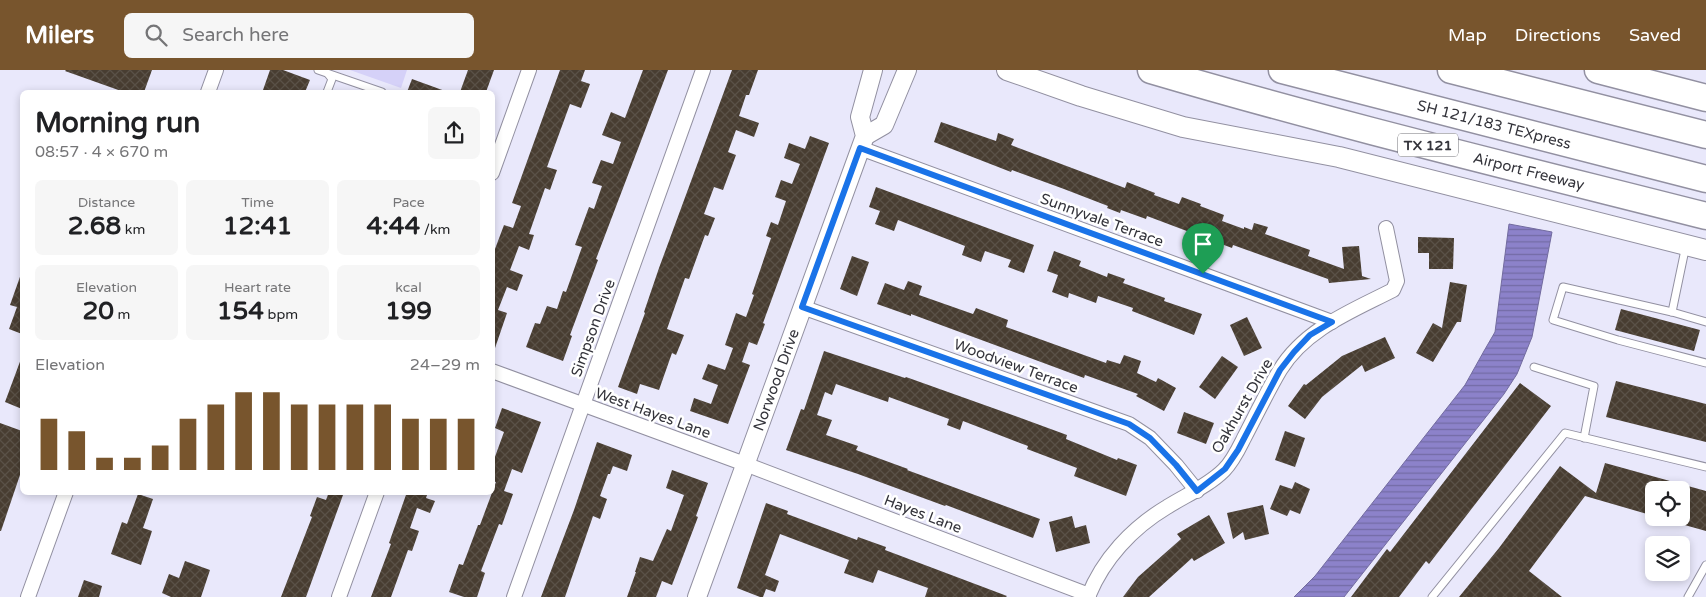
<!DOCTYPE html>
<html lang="en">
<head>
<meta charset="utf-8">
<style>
  :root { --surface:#fff; --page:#f6f6f6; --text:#202124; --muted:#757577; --accent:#78552d }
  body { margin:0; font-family:"Varela Round",sans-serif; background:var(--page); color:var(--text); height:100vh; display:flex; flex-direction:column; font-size:19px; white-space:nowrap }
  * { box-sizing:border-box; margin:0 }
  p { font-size:16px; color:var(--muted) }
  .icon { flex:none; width:28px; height:28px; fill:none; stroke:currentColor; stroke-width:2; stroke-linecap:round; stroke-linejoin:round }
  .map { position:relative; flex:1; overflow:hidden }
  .side { position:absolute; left:20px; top:20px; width:475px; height:405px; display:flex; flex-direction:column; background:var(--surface); border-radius:8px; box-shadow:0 2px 8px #0003 }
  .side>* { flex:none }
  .fabs { position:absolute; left:1645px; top:411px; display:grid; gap:10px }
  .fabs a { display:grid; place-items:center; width:45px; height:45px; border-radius:8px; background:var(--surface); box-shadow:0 2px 8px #0003; font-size:25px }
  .pin { position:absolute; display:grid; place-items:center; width:42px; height:42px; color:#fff; margin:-51px -21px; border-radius:50% 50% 50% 0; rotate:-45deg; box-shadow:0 0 5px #0007 }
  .pin .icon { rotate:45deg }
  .round { display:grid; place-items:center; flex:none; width:52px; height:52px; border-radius:8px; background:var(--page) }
  .headline { display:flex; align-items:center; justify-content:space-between; height:85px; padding:0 15px }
  h1 { font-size:28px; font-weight:800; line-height:38px }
  .metrics { display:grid; grid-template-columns:repeat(3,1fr); gap:8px; height:85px; padding:5px 15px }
  .metrics div { display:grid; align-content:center; border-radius:8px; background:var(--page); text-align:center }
  .metrics b { font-size:25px; font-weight:800 }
  .metrics small { font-size:14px; font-weight:400 }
  .metrics p { font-size:14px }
  .chart { height:140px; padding:10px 15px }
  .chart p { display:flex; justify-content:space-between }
  .chart svg { width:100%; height:90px; margin-top:5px; stroke:var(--accent); stroke-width:6 }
  header { display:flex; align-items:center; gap:30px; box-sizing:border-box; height:70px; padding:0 25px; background:var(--accent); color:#fff }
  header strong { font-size:24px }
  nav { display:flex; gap:28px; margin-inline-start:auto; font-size:18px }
  .search { width:350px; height:45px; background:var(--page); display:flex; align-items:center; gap:12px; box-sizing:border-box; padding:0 18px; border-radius:8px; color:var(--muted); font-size:19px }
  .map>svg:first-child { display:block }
  .grass { fill:#d5d1f8 }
  .water { fill:url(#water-rules); stroke:#726b9f }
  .building { fill:url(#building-cross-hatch) }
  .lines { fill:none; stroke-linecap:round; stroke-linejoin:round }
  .service-casing { stroke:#9290a1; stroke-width:9 }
  .minor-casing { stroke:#9290a1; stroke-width:16 }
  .tertiary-casing { stroke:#9290a1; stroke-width:20 }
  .secondary-casing { stroke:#9290a1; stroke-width:22 }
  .motorway-casing { stroke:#9290a1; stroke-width:29 }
  .service { stroke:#fff; stroke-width:7 }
  .minor { stroke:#fff; stroke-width:14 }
  .tertiary { stroke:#fff; stroke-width:18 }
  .secondary { stroke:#fff; stroke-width:20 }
  .motorway { stroke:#fff; stroke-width:26 }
  .route-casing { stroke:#fff; stroke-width:10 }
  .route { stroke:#1a73e8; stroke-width:6 }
  .labels { text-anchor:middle; stroke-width:5; stroke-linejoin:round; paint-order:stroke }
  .shield { fill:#fff; stroke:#717176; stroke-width:1 }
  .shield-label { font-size:14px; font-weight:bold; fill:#34343b }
  .street-label { font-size:15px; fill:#34343b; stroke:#fff }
</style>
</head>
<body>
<header>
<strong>Milers</strong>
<div class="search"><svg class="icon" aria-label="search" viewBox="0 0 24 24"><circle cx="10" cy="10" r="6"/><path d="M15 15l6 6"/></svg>Search here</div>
<nav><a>Map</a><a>Directions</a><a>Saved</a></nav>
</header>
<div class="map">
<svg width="1706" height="527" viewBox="0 0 1706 527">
  <defs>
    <pattern id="water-rules" width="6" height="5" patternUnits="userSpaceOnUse" patternTransform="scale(1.25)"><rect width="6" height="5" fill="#8c82ca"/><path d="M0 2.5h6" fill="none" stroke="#736ba5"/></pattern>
    <pattern id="building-cross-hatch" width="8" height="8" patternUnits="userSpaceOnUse" patternTransform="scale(1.25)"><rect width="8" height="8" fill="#483d31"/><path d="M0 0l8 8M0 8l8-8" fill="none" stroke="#5a5147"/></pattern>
  </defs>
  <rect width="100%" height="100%" fill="#e9e8fb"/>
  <path class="grass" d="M350 0H407L401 18Z"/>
  <path class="water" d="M1509 154 1552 162 1532 267 1517 304 1504 324 1344 527H1294L1315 506 1465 315 1484 281 1495 262Z"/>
  <g class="building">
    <path d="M66 0H152L144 22H124L65 1Z"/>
    <path d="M270 0H283L310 10 305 22H270L263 20Z"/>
    <path d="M468 0H494L486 22H460Z"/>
    <path d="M560 0H585L581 11 590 14 581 38 570 34 547 97 557 100 550 120 545 118 529 164 534 165 529 180 519 176 510 200 523 205 517 221 507 217 498 240 507 243 494 281 492 280V187L504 155 513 158 521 136 512 133Z"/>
    <path d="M643 0H668L596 189 598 190 570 265 572 266 563 291 526 277 535 253 540 254 547 236 557 239 563 221 566 222 582 177 575 175 589 137 594 139 602 116 592 113 601 90 613 94 621 72 602 65 611 42 625 48Z"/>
    <path d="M732 0H758L749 25H746L739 46 759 53 754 67 736 60 728 82 736 85 723 120 714 117 704 144 715 148 708 166 705 165 689 209 685 208 667 259 684 265 676 285 672 283 659 320 640 314 637 324 618 317 645 243 644 242 659 198Z"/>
    <path d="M412 9 445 21V22H407Z"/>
    <path d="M941 52 996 71 998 63 1014 69 1011 75 1125 118 1127 112 1155 123 1154 125 1179 134 1182 127 1201 134 1200 136 1224 145 1222 151 1244 159V157L1252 160 1254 153 1268 157 1265 164 1310 180 1308 186 1344 199 1342 177 1359 176 1362 206 1371 209 1329 213 1328 209 1233 175 1232 178 1147 146 1146 149 1121 140 1120 143 1107 138 1108 136 1064 119 1012 100 1011 102 934 72Z"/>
    <path d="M810 66 829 73 763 253 765 254 757 275 749 272 742 292 750 295 728 354 690 341 694 328 711 334 718 315 702 309 708 294 725 300 733 278 725 275 736 243 746 247 754 225 752 224 771 168 766 166 771 152 778 155 786 131 775 127 781 110 792 114 800 94 784 88 789 73 805 79Z"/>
    <path d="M876 117 1034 175 1024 203 1008 197 1011 190 985 181 981 192 962 185 965 176 898 150 894 161 875 154 880 141 869 137Z"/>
    <path d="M1418 167 1454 168 1453 199H1429V183H1418Z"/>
    <path d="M1054 181 1081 191 1079 196 1107 207 1108 203 1125 209 1123 213 1165 228 1164 231 1202 244 1194 265 1132 241 1133 238 1098 226 1096 233 1069 223 1068 228 1052 222 1058 205 1047 201Z"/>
    <path d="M852 186 869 192 857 226 840 219Z"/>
    <path d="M21 204H22V264L9 259 17 237 10 235Z"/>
    <path d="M908 211 922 216 919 225 973 244 976 238 1008 250 1006 257 1106 293 1107 290 1120 294 1124 285 1141 291 1137 303 1156 312 1158 308 1176 318 1164 341 1136 326 1138 324 1085 305 1084 308 911 244V246L877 234 885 213 904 220Z"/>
    <path d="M1450 212 1467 215 1461 252H1457L1433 292 1416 283 1433 253 1442 258Z"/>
    <path d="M1621 239 1700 260 1694 281 1615 260Z"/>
    <path d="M1247 247 1262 278 1244 286 1230 255Z"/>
    <path d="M1385 267 1395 288 1365 302 1362 295 1322 327 1305 349 1288 336 1304 314 1306 315 1342 286Z"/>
    <path d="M824 281 905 308 906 307 1018 347 1067 365 1066 369 1117 390 1118 388 1137 395 1126 426 1074 406 1077 398 1027 379 1028 376 963 351 960 360 947 355 949 349 889 327 888 332 836 314 832 325 825 322 817 345 832 350 826 365 858 376 856 380 908 399 907 400 1040 449 1033 468 946 435 945 436 858 404 786 380 801 339 804 340Z"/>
    <path d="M1222 286 1238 297 1215 329 1199 317Z"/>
    <path d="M21 289H22V339L5 332Z"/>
    <path d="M1616 311 1706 334V372L1606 347Z"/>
    <path d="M1520 313 1551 336 1429 494 1426 491 1399 527H1351L1387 479 1390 482Z"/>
    <path d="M502 338 541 352 522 403 512 399 504 421 513 424 502 455 499 454 481 501 485 503 477 527H464L449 522 459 494 463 495 478 455H480L496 412 492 411V395L504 362 495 358Z"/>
    <path d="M1184 342 1214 353 1206 374 1177 363Z"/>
    <path d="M0 353 22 361V399L1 461H0Z"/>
    <path d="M1285 361 1305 368 1295 397 1275 390Z"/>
    <path d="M597 372 632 385 627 401 613 396 610 404H608L600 426 607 429 600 449 593 446 565 527H541L574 440Z"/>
    <path d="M1605 393 1706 421V461L1681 454V420H1654V446L1585 426 1529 501 1562 527H1459L1499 478 1560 396 1596 423Z"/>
    <path d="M672 400 708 413 696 446 698 447 672 515 662 511 656 527H627L636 502H635L640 487 653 491 667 459 671 461 684 425 666 418Z"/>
    <path d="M1295 412 1310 419 1300 444 1290 440 1287 446 1270 439 1280 415 1292 419Z"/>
    <path d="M329 422H336L343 425 306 527H281L312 447 310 446 317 427 326 430Z"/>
    <path d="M407 422H428L426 428 435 431 430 443 417 438 410 458 419 461 412 481 408 480 391 527H371L391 474 389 473Z"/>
    <path d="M138 424 153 429 143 458 152 461 141 495 111 484 122 452 127 454Z"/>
    <path d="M766 433 788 441 787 444 857 470 858 467 886 477 885 480 1007 526 1006 527H925L928 518 878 500 873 513 844 503 849 490 780 464 765 505 779 511 775 522 766 519 763 527H760L737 518Z"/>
    <path d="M1263 435 1269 464 1245 470 1243 462 1233 469 1227 443Z"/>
    <path d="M1209 445 1225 473 1194 491 1192 488 1149 527H1123L1138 507 1181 469 1177 464Z"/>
    <path d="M1072 446 1075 458 1086 455 1090 473 1056 482 1049 452Z"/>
    <path d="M185 491 210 500 201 527H171L162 523 169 504 179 508Z"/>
    <path d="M84 510 102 516 99 527H78Z"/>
  </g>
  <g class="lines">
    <g class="service-casing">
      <g id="service">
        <path d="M318 0 382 22"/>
        <path d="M327 22 332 9 328 4"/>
        <path d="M1672 242 1686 175"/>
        <path d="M1706 252 1672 242 1563 217 1553 250 1618 270 1706 293"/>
        <path d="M1534 297 1594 316 1584 368"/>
        <path d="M1432 527 1565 363 1706 397"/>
        <path d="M1688 527 1706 495"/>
      </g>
    </g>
    <g class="minor-casing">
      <g id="minor">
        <path d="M208 22 216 0"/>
        <path d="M860 78 1332 252"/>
        <path d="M492 103 529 0"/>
        <path d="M802 237 1129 354 1150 368 1176 395 1197 421"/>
        <path d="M492 301 745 394 1089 525"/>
        <path d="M28 527 66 422"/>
        <path d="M339 527 377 422"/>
        <path d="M514 527 703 0"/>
        <path d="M1088 527C1103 489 1132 458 1167 437 1186 425 1208 416 1224 400 1233 391 1239 378 1244 368 1256 345 1267 322 1280 300 1305 259 1352 241 1393 220L1397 211 1386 158"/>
      </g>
    </g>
    <g class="tertiary-casing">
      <g id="tertiary">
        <path d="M865 66 884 55 907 0"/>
        <path id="s1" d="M697 527 865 66 860 47 873 0"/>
      </g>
    </g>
    <g class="secondary-casing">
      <path id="secondary" d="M1007 0 1081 26 1183 57 1339 87 1706 180"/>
    </g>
    <g class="motorway-casing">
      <g id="motorway">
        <path id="s2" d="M1151 0C1334 54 1521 99 1706 146"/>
        <path id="s3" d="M1282 0 1706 109"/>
        <path d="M1451 0 1706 65"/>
        <path d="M1598 0 1706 28"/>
      </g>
    </g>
    <use href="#service" class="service"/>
    <use href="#minor" class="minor"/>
    <use href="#tertiary" class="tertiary"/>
    <use href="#secondary" class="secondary"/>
    <use href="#motorway" class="motorway"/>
  </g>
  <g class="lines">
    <g class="route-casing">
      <path id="route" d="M860 78 1267 228 1332 252 1310 265 1294 282 1280 300 1238 380 1225 399 1197 421 1176 395 1150 368 1129 354 802 237Z"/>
    </g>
    <use href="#route" class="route"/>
  </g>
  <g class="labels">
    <rect class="shield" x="1398" y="63.5" width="60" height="23" rx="4"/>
    <g class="shield-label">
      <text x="1428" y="80">TX 121</text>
    </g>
    <g class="street-label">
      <text dy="5" stroke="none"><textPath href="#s3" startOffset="219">SH 121/183 TEXpress</textPath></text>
      <text dy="5" stroke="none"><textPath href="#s2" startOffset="391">Airport Freeway</textPath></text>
      <text transform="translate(1102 150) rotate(20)" y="5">Sunnyvale Terrace</text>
      <text transform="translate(593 258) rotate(-70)" y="5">Simpson Drive</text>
      <text transform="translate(1016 296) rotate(20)" y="5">Woodview Terrace</text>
      <text dy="5" stroke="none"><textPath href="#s1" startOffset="231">Norwood Drive</textPath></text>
      <text transform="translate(1242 336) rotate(-60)" y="5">Oakhurst Drive</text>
      <text transform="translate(653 343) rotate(20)" y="5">West Hayes Lane</text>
      <text transform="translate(923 444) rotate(21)" y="5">Hayes Lane</text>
    </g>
  </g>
</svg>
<div class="fabs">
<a><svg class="icon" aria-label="locate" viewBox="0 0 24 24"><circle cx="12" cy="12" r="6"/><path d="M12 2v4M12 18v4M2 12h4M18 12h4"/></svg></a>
<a><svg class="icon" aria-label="layers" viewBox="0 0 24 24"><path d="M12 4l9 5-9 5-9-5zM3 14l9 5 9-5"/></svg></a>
</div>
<div class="pin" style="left:1203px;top:204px;background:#1e9e55"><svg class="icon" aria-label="arrive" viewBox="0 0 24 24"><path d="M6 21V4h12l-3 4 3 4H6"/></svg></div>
<section class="side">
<div class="headline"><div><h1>Morning run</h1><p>08:57 · 4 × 670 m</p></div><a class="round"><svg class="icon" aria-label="share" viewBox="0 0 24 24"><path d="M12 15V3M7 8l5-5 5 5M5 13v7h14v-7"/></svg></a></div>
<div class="metrics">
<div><p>Distance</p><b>2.68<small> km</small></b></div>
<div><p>Time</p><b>12:41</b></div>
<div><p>Pace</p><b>4:44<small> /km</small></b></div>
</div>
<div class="metrics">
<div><p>Elevation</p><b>20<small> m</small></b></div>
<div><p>Heart rate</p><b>154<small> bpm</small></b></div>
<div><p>kcal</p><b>199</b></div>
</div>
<div class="chart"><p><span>Elevation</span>24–29 m</p>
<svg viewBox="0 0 160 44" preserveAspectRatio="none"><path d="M5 44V19M15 44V25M25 44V38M35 44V38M45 44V32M55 44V19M65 44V12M75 44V6M85 44V6M95 44V12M105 44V12M115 44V12M125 44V12M135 44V19M145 44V19M155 44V19"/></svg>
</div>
</section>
</div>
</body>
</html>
